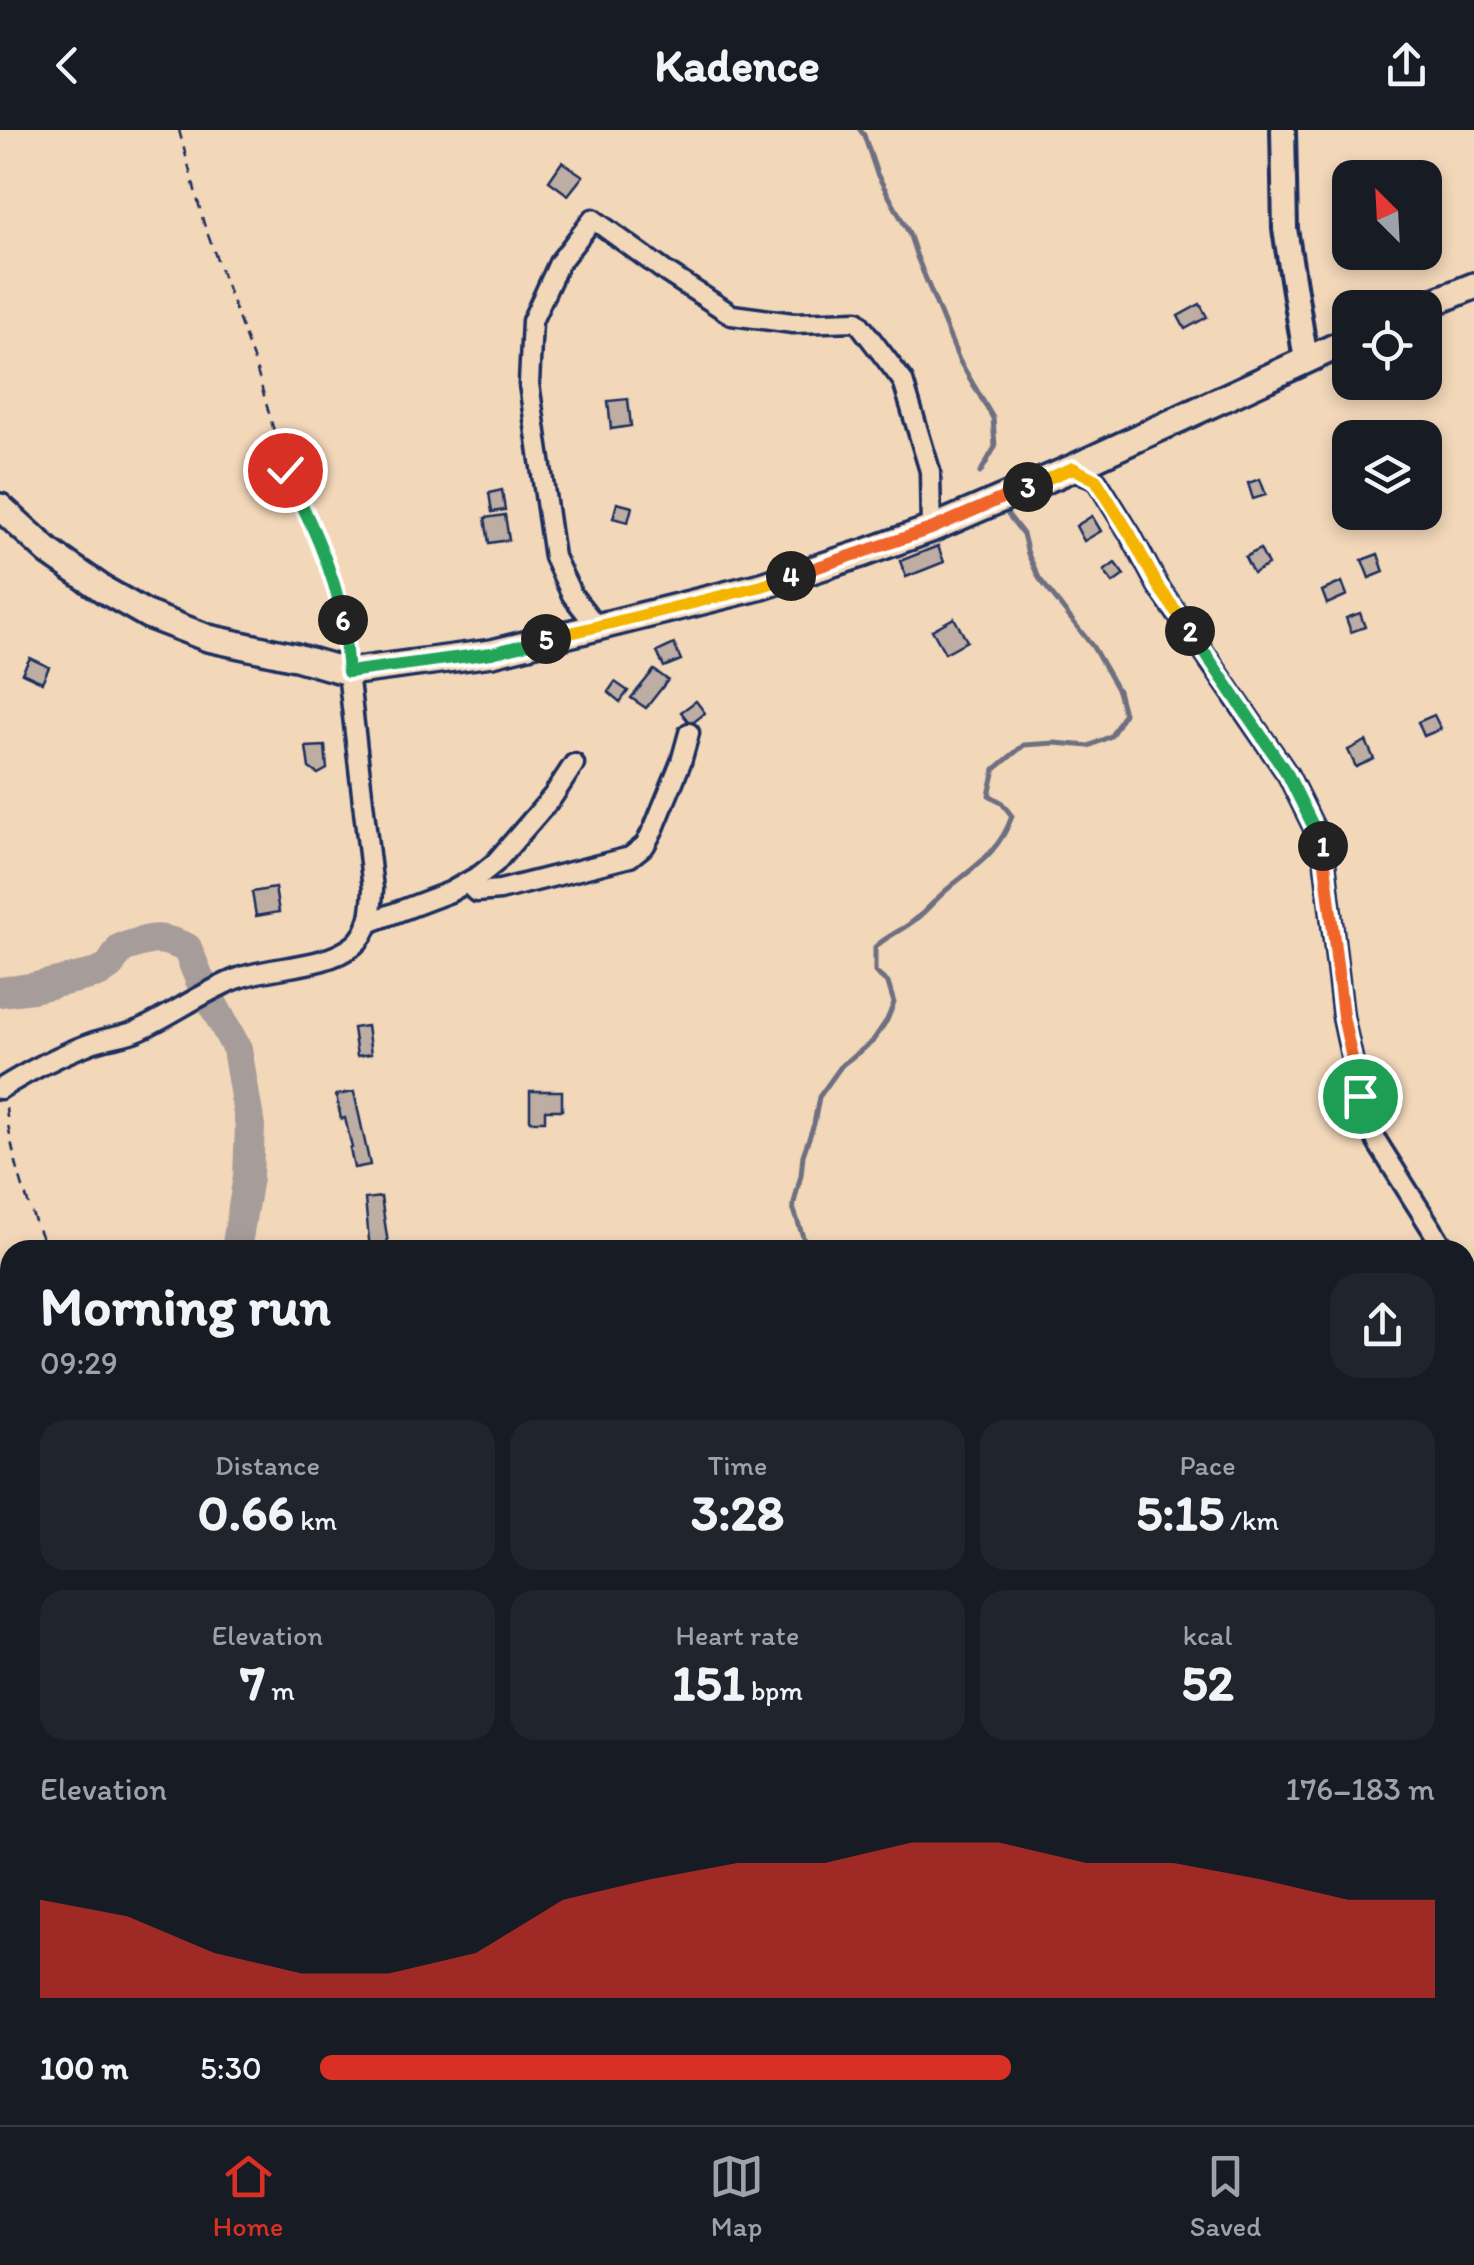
<!DOCTYPE html>
<html lang="en">
<head>
<meta charset="utf-8">
<style>
  :root { --surface:#171b24; --page:#20242c; --text:#f1f3f6; --muted:#9ea1a6; --line:#363941; --accent:#d93025 }
  body { margin:0; font-family:Itim,sans-serif; background:var(--page); color:var(--text); height:100vh; display:flex; flex-direction:column; font-size:38px; white-space:nowrap }
  * { box-sizing:border-box; margin:0 }
  p { font-size:32px; color:var(--muted) }
  .icon { flex:none; width:55px; height:55px; fill:none; stroke:currentColor; stroke-width:2; stroke-linecap:round; stroke-linejoin:round }
  .map { position:relative; flex:1; overflow:hidden }
  .side { position:absolute; left:0px; top:1110px; width:1475px; height:885px; display:flex; flex-direction:column; background:var(--surface); border-radius:30px 30px 0 0; box-shadow:0 5px 15px #0003 }
  .side>* { flex:none }
  .needle { width:65px; rotate:336deg }
  .buttons { position:absolute; left:1332px; top:30px; display:grid; gap:20px }
  .buttons a { display:grid; place-items:center; width:110px; height:110px; border-radius:20px; background:var(--surface); box-shadow:0 5px 15px #0003; font-size:50px }
  .pin { position:absolute; display:grid; place-items:center; width:85px; height:85px; color:#fff; margin:-42px; border:5px solid #fff; border-radius:50%; box-shadow:0 2px 10px #0007 }
  .km { position:absolute; width:50px; height:50px; margin:-25px; border-radius:50%; background:#222; color:#fff; font-size:28px; line-height:50px; text-align:center }
  .round { display:grid; place-items:center; flex:none; width:105px; height:105px; border-radius:30px; background:var(--page) }
  .summary { display:flex; align-items:center; justify-content:space-between; height:170px; padding:0 40px }
  h1 { font-size:55px; font-weight:800; line-height:75px }
  .stats { display:grid; grid-template-columns:repeat(3,1fr); gap:15px; height:170px; padding:10px 40px }
  .stats div { display:grid; align-content:center; border-radius:25px; background:var(--page); text-align:center }
  .stats b { font-size:50px; font-weight:800 }
  .stats small { font-size:28px; font-weight:400 }
  .stats p { font-size:28px }
  .chart { height:280px; padding:20px 40px }
  .chart p { display:flex; justify-content:space-between }
  .chart svg { width:100%; height:180px; margin-top:10px; fill:var(--accent); opacity:.7 }
  ul { padding:0 40px; list-style:none; font-size:32px }
  li { display:grid; grid-template-columns:160px 120px 1fr; align-items:center; height:75px }
  li i { height:25px; border-radius:12px; background:var(--accent) }
  header { display:flex; justify-content:space-between; align-items:center; height:130px; padding:0 40px; background:var(--surface); font-size:45px; font-weight:800 }
  .dock { display:flex; justify-content:space-around; align-items:center; height:140px; border-top:2px solid var(--line); background:var(--surface); font-size:28px; color:var(--muted) }
  .dock a { display:grid; justify-items:center; gap:5px }
  .dock .selected { color:var(--accent) }
  .map>svg:first-child { display:block }
  .lines { fill:none; stroke-linecap:round; stroke-linejoin:round }
  .stream { stroke:#6e7081; stroke-width:5 }
  .river { stroke:#a69c99; stroke-width:30 }
  .building { fill:#bdada3; stroke:#1b2f5e; stroke-width:2.5 }
  .minor-casing { stroke:#1b2f5e; stroke-width:25 }
  .tertiary-casing { stroke:#1b2f5e; stroke-width:30 }
  .secondary-casing { stroke:#1b2f5e; stroke-width:32 }
  .path { stroke:#1b2f5e; stroke-width:2.5; stroke-dasharray:10 8; stroke-linecap:butt }
  .minor { stroke:#f2d7b9; stroke-width:18 }
  .tertiary { stroke:#f2d7b9; stroke-width:22 }
  .secondary { stroke:#f2d7b9; stroke-width:25 }
  .split-1-casing { stroke:#fff; stroke-width:20 }
  .split-2-casing { stroke:#fff; stroke-width:20 }
  .split-3-casing { stroke:#fff; stroke-width:20 }
  .split-4-casing { stroke:#fff; stroke-width:20 }
  .split-5-casing { stroke:#fff; stroke-width:20 }
  .split-6-casing { stroke:#fff; stroke-width:20 }
  .split-7-casing { stroke:#fff; stroke-width:20 }
  .split-1 { stroke:#f0652b; stroke-width:12 }
  .split-2 { stroke:#22a559; stroke-width:12 }
  .split-3 { stroke:#f5b400; stroke-width:12 }
  .split-4 { stroke:#f0652b; stroke-width:12 }
  .split-5 { stroke:#f5b400; stroke-width:12 }
  .split-6 { stroke:#22a559; stroke-width:12 }
  .split-7 { stroke:#22a559; stroke-width:12 }
</style>
</head>
<body>
<header><svg class="icon" aria-label="back" viewBox="0 0 24 24"><path d="M15 5l-7 7 7 7"/></svg>Kadence<svg class="icon" aria-label="share" viewBox="0 0 24 24"><path d="M12 15V3M7 8l5-5 5 5M5 13v7h14v-7"/></svg></header>
<div class="map">
<svg width="1474" height="1995" viewBox="0 0 1474 1995">
  <rect width="100%" height="100%" fill="#f2d7b9"/>
  <filter id="ink" filterUnits="userSpaceOnUse"><feTurbulence type="fractalNoise" baseFrequency=".01" numOctaves="2"/><feDisplacementMap in="SourceGraphic" scale="20" xChannelSelector="R" yChannelSelector="G"/><feConvolveMatrix kernelMatrix="1 2 1 2 8 2 1 2 1" color-interpolation-filters="sRGB"/></filter>
  <g filter="url(#ink)">
    <g class="lines">
      <g class="stream">
        <path d="M860 0 864 5 877 44 909 103 917 127 959 230 993 288 995 317 980 343"/>
        <path d="M811 1120 805 1113 793 1077 801 1045 803 1025 814 994 819 967 842 935 872 912 887 890 894 873 888 853 875 842V817C886 807 896 803 908 795 924 785 935 769 950 757 977 735 1000 721 1012 686L1001 672 989 665 995 639 1024 615 1055 613 1089 616 1111 606 1124 584 1118 561 1093 517 1039 448 1028 424 1023 404 1003 378"/>
        <path d="M727 1985 731 1995"/>
      </g>
      <g class="river">
        <path d="M0 862 32 858 98 843 110 835 121 818C152 809 156 804 187 818L200 850 237 919 250 996 248 1047 236 1120"/>
        <path d="M311 1995V1985"/>
      </g>
    </g>
    <g class="building">
      <path d="M562 32 583 46 568 65 549 51Z"/>
      <path d="M1200 174 1207 187 1185 199 1178 186Z"/>
      <path d="M628 269 631 296 611 299 608 271Z"/>
      <path d="M1260 349 1266 365 1253 369 1248 353Z"/>
      <path d="M502 360 505 380 492 382 489 363Z"/>
      <path d="M617 373 632 377 628 392 613 388Z"/>
      <path d="M505 385 509 410 489 413 485 388Z"/>
      <path d="M1092 386 1101 401 1084 411 1076 396Z"/>
      <path d="M938 416 944 432 906 447 900 431Z"/>
      <path d="M1260 419 1268 435 1253 443 1245 427Z"/>
      <path d="M1378 424 1384 442 1369 448 1362 430Z"/>
      <path d="M1115 433 1124 445 1113 453 1104 441Z"/>
      <path d="M1342 452 1347 465 1327 474 1322 461Z"/>
      <path d="M1360 483 1365 497 1351 502 1346 488Z"/>
      <path d="M954 488 967 511 945 523 932 500Z"/>
      <path d="M674 514 681 530 664 537 657 522Z"/>
      <path d="M30 528 49 537 42 552 22 543Z"/>
      <path d="M654 540 668 550 646 578 631 568Z"/>
      <path d="M615 552 628 561 620 572 608 562Z"/>
      <path d="M696 571 705 583 694 592 688 591 681 582Z"/>
      <path d="M1434 585 1441 599 1424 606 1418 592Z"/>
      <path d="M1366 611 1374 629 1356 637 1348 620Z"/>
      <path d="M325 616 327 639 318 644 309 638 306 617Z"/>
      <path d="M275 758 279 782 256 786 252 762Z"/>
      <path d="M367 896 371 924 357 926 353 898Z"/>
      <path d="M530 961H562V980H545V991H530Z"/>
      <path d="M354 962 370 1035 354 1038 350 1019 352 1018 345 988 341 989 336 965Z"/>
      <path d="M381 1067 389 1120H370L365 1069Z"/>
    </g>
    <g class="lines">
      <g class="minor-casing">
        <g id="minor">
          <path d="M1073 338 1097 351 1130 404 1158 456 1288 645 1323 716 1343 887 1360 966 1377 1012 1445 1120"/>
          <path d="M597 497 572 465 554 427 529 254 532 191 559 133 593 89 666 142 732 185 793 193 857 191 903 251 930 341 931 399"/>
          <path d="M467 753 476 762 500 760 630 727 645 715 654 698 681 632 689 603"/>
          <path d="M368 793 450 762 480 745 495 733 553 666 574 634"/>
          <path d="M0 959C29 941 57 926 89 914 106 907 124 907 141 899 173 884 203 862 236 849 272 835 324 839 354 815 371 801 372 779 373 759L348 542"/>
          <path d="M1465 1157 1474 1180"/>
        </g>
      </g>
      <g class="tertiary-casing">
        <path id="tertiary" d="M1283 0 1285 99 1306 230"/>
      </g>
      <g class="secondary-casing">
        <g id="secondary">
          <path d="M1419 178 1474 156"/>
          <path d="M0 377 49 422 104 460 148 485 208 508 296 527 348 542 492 523 762 456 864 423 931 399 1073 338 1350 210"/>
        </g>
      </g>
      <g class="path">
        <path d="M179 0 204 94 255 234 285 340 316 404 338 467 346 520"/>
        <path d="M6 978C11 1027 27 1075 47 1120"/>
        <path d="M204 1985 205 1995"/>
      </g>
      <use href="#minor" class="minor"/>
      <use href="#tertiary" class="tertiary"/>
      <use href="#secondary" class="secondary"/>
    </g>
  </g>
  <g class="lines" filter="url(#ink)">
    <g class="split-1-casing">
      <path id="split-1" d="M1323 716 1343 886 1360 966"/>
    </g>
    <g class="split-2-casing">
      <path id="split-2" d="M1190 501 1288 645 1323 716"/>
    </g>
    <g class="split-3-casing">
      <path id="split-3" d="M1028 357 1073 338 1096 350 1130 404 1158 456 1190 501"/>
    </g>
    <g class="split-4-casing">
      <path id="split-4" d="M791 446 931 399 1028 357"/>
    </g>
    <g class="split-5-casing">
      <path id="split-5" d="M546 509 762 456 791 446"/>
    </g>
    <g class="split-6-casing">
      <path id="split-6" d="M343 490 348 542 492 523 546 509"/>
    </g>
    <g class="split-7-casing">
      <path id="split-7" d="M285 340C309 388 333 438 343 490"/>
    </g>
    <use href="#split-1" class="split-1"/>
    <use href="#split-2" class="split-2"/>
    <use href="#split-3" class="split-3"/>
    <use href="#split-4" class="split-4"/>
    <use href="#split-5" class="split-5"/>
    <use href="#split-6" class="split-6"/>
    <use href="#split-7" class="split-7"/>
  </g>
</svg>
<div class="buttons">
<a><svg class="needle" viewBox="-14 -14 28 28"><path d="M0-13l5 13h-10z" fill="#e53935"/><path d="M0 13l5-13h-10z" fill="#9ea1a6"/></svg></a>
<a><svg class="icon" aria-label="locate" viewBox="0 0 24 24"><circle cx="12" cy="12" r="6"/><path d="M12 2v4M12 18v4M2 12h4M18 12h4"/></svg></a>
<a><svg class="icon" aria-label="layers" viewBox="0 0 24 24"><path d="M12 4l9 5-9 5-9-5zM3 14l9 5 9-5"/></svg></a>
</div>
<div class="pin" style="left:1360px;top:966px;background:#1e9e55"><svg class="icon" aria-label="arrive" viewBox="0 0 24 24"><path d="M6 21V4h12l-3 4 3 4H6"/></svg></div>
<div class="pin" style="left:285px;top:340px;background:#d93025"><svg class="icon" aria-label="check" viewBox="0 0 24 24"><path d="M5 12l5 5 9-10"/></svg></div>
<b class="km" style="left:1323px;top:716px">1</b>
<b class="km" style="left:1190px;top:501px">2</b>
<b class="km" style="left:1028px;top:357px">3</b>
<b class="km" style="left:791px;top:446px">4</b>
<b class="km" style="left:546px;top:509px">5</b>
<b class="km" style="left:343px;top:490px">6</b>
<section class="side">
<div class="summary"><div><h1>Morning run</h1><p>09:29</p></div><a class="round"><svg class="icon" aria-label="share" viewBox="0 0 24 24"><path d="M12 15V3M7 8l5-5 5 5M5 13v7h14v-7"/></svg></a></div>
<div class="stats">
<div><p>Distance</p><b>0.66<small> km</small></b></div>
<div><p>Time</p><b>3:28</b></div>
<div><p>Pace</p><b>5:15<small> /km</small></b></div>
</div>
<div class="stats">
<div><p>Elevation</p><b>7<small> m</small></b></div>
<div><p>Heart rate</p><b>151<small> bpm</small></b></div>
<div><p>kcal</p><b>52</b></div>
</div>
<div class="chart"><p><span>Elevation</span>176–183 m</p>
<svg viewBox="0 0 160 44" preserveAspectRatio="none"><path d="M0 44V20L10 24L20 33L30 38L40 38L50 33L60 20L70 15L80 11L90 11L100 6L110 6L120 11L130 11L140 15L150 20L160 20V44z"/></svg>
</div>
<ul>
<li><b>100 m</b>5:30<i style="width:62%"></i></li>
</ul>
</section>
</div>
<nav class="dock">
<a class="selected"><svg class="icon" aria-label="home" viewBox="0 0 24 24"><path d="M3 11l9-7 9 7M6 9v11h12V9"/></svg>Home</a>
<a><svg class="icon" aria-label="map" viewBox="0 0 24 24"><path d="M3 6l6-2 6 2 6-2v14l-6 2-6-2-6 2zM9 4v14M15 6v14"/></svg>Map</a>
<a><svg class="icon" aria-label="saved" viewBox="0 0 24 24"><path d="M7 4h10v16l-5-4-5 4z"/></svg>Saved</a>
</nav>
</body>
</html>
